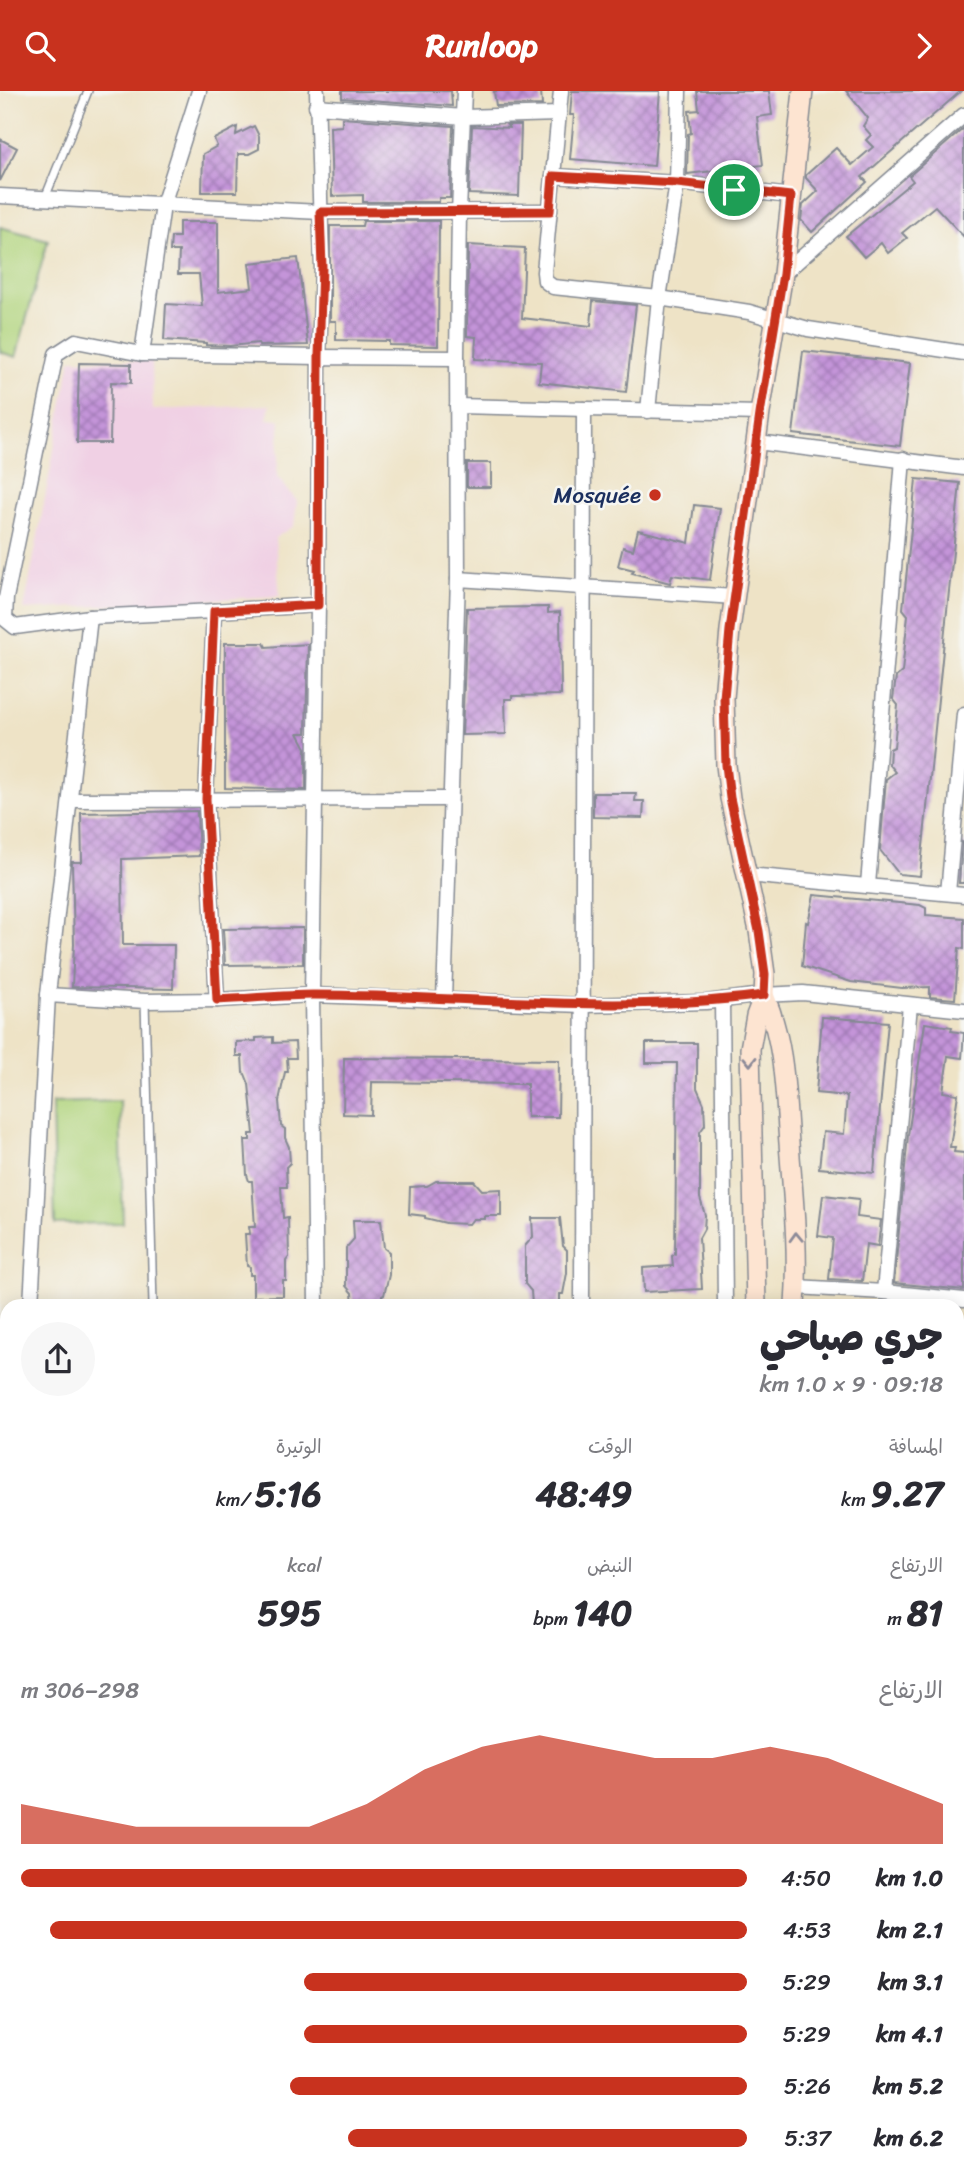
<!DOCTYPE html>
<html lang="ar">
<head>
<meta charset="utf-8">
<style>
  :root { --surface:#fff; --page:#f7f7f7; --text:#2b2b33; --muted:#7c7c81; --accent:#c8321e }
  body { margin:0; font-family:Sriracha,"Playpen Sans Arabic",sans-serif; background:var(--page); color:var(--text); direction:rtl; height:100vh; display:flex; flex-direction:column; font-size:26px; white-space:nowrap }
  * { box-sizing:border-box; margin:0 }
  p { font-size:23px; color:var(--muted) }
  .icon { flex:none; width:38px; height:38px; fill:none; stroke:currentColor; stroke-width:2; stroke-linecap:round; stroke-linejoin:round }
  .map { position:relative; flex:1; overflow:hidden; direction:ltr }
  .sheet { position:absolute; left:0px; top:1208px; width:964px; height:884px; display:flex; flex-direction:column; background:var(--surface); border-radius:21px 21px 0 0; box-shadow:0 4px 18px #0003; direction:rtl }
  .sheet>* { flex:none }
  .pin { position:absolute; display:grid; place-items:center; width:60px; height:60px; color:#fff; margin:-30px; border:4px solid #fff; border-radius:50%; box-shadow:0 2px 7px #0007 }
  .round { display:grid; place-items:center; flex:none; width:74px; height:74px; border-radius:37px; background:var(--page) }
  .headline { display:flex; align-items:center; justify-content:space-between; height:119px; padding:0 21px }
  h1 { font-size:38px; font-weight:800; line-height:52px }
  .metrics { display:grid; grid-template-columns:repeat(3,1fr); gap:10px; height:119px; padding:7px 21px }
  .metrics div { display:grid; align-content:center }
  .metrics b { font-size:35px; font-weight:800 }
  .metrics small { font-size:19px; font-weight:400 }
  .metrics p { font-size:19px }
  .chart { height:196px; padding:14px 21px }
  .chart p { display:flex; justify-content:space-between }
  .chart svg { width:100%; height:126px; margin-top:7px; fill:var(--accent); opacity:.7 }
  ul { padding:0 21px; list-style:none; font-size:23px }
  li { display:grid; grid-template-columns:112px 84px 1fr; align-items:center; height:52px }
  li i { height:18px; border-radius:9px; background:var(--accent) }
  header { display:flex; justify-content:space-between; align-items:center; height:91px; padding:0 21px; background:var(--accent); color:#fff; font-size:32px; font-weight:800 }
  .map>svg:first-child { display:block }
  .built { fill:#f0d0e4 }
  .grass { fill:#b1d47d; stroke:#66826e; stroke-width:2 }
  .building { fill:url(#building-cross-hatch) }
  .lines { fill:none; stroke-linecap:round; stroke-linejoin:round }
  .lane-casing { stroke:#848992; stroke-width:10 }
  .street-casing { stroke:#848992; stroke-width:17 }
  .secondary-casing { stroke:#848992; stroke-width:22 }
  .lane { stroke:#fff; stroke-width:7 }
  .street { stroke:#fff; stroke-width:14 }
  .secondary { stroke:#fde4d1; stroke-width:19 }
  .oneway { stroke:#8c8a98 }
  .route-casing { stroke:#fff; stroke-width:14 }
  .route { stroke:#c8321e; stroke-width:9 }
  .poi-dot { fill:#c8321e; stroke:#f6f6f2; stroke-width:2.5 }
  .labels { text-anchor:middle; stroke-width:5; stroke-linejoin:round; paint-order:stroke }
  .poi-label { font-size:23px; fill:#1b2f5e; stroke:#f6f6f2; text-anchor:end }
</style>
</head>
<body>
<header><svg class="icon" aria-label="forward" viewBox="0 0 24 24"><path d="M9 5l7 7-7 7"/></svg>Runloop<svg class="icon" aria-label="search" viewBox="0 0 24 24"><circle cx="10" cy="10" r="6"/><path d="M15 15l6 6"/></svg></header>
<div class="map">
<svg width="964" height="2091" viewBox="0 0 964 2091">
  <defs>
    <pattern id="building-cross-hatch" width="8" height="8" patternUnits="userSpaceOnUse" patternTransform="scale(1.75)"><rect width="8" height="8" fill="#c494d9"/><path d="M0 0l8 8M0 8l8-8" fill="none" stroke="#9e79b3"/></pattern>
  </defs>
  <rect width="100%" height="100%" fill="#f6f6f2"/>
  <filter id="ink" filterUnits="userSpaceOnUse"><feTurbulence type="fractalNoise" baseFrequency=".0143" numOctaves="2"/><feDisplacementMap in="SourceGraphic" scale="14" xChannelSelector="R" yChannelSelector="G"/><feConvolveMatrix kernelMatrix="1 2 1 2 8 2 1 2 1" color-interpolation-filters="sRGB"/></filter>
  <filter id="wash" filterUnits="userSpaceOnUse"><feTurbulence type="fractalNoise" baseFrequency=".00686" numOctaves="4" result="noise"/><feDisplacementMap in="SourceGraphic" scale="28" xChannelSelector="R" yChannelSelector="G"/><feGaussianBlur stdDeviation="1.57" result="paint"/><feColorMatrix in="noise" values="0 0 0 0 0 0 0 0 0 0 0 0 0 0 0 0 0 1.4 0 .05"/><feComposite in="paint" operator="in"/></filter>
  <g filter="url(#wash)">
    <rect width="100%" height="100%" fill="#eee3c6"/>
    <path class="built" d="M71 268 152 270 153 319 270 314 267 328 280 329 277 386 297 410 294 435 275 447 280 505 24 519Z"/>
    <g class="grass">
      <path d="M0 136 48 149 16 266 0 261Z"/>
      <path d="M120 1010 123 1132 55 1133 52 1012Z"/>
    </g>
    <g id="blocks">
      <g class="building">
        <path d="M342 0H451L452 15 342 7Z"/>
        <path d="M494 0H541L542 14 496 15Z"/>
        <path d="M572 0H660L654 75 570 68 574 24H570Z"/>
        <path d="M697 0H769L772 24 757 26 763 74 687 83 688 43 691 42 689 20 699 19Z"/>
        <path d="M846 0H961L862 86 867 91 812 141 801 129 803 114 818 100 806 87V84L836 57 852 74 873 56 866 49 871 44 863 35 868 27Z"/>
        <path d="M342 27 453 35 450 107H439V111H363V104L332 105 330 36 342 35Z"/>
        <path d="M507 34H521L519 105 469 103 472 35 509 37Z"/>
        <path d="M254 35 259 45V58L249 63H238L237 101H202L203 63 217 55 214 48 237 36 236 44Z"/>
        <path d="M964 37V146L935 115 902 142 907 147 888 162 881 152 864 166 846 145 913 90 909 85Z"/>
        <path d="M0 48 17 57 0 90Z"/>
        <path d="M363 130H439L438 255 389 254V250L336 249V230H330V135H362Z"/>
        <path d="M179 131H218V201L252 197 249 172 298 167 308 254 259 255 258 252 230 255 206 254V252L164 249 166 213 202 215 199 183H178L179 160H170L171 146H179Z"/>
        <path d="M468 154 525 157 522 227 591 235 593 210 636 214 626 301 539 291 541 271 475 268 476 246 467 245Z"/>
        <path d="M803 260 910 272 900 355 793 343Z"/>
        <path d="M79 272 131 273V292L111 291 110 352H77Z"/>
        <rect x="467" y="372" width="24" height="24"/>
        <path d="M916 388 960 392 920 785 899 783 880 759 886 688 895 681 889 674 890 658 894 656 898 614 893 608 896 586 902 581 908 524 903 518Z"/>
        <path d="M694 414 720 417 710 489 672 484 670 492 632 482 634 479 618 475 623 456 633 459 638 439 689 452Z"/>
        <path d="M548 516V522L560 521 561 604 512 605V608H505L506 643 462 644 467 517Z"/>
        <path d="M225 552H264L266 556 308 553 306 642H298L306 657V699L225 697Z"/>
        <path d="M593 702H636L635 710H644L643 727 593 726Z"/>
        <path d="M197 720 199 765 122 768 123 854H174L173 898 72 896 74 853 72 771H82L81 722Z"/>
        <path d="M962 751 964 752V792H959Z"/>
        <path d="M814 804 920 814 926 817V824L964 827V858L959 857 955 908 930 906V896L902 897 851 891 802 875 806 831 808 832Z"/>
        <path d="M303 837V873L225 874 223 838Z"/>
        <path d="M822 926 888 931 874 1082 819 1077 823 1041 844 1043 847 1005 816 1002Z"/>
        <path d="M925 932 952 936 951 940 964 942 962 967 948 965 943 1001 958 1003 950 1056H955L954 1061 964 1062V1199L894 1192 908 1044Z"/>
        <path d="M273 946V952L295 951 296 967H287L288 981H285L279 1010 281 1035 285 1038V1047L289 1056 290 1072 286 1076 287 1096H281L283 1127 288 1126 289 1166 286 1170V1190H283V1205L253 1206V1184H250V1176L247 1175 245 1143H250L249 1136H255L252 1090H249L247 1084 245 1049H250V1043H254L249 993 245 983 243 982 242 965H236V951L256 950V947Z"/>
        <path d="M646 952H697V997L704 1013 705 1034 700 1041V1107L705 1124 704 1138 699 1147 702 1198 644 1201 643 1177 673 1175 672 1165 675 1163 677 972H646Z"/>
        <path d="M344 967 559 969 558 1026H527V993L372 991 371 1024 343 1023Z"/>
        <path d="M436 1090H474L482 1099 501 1098V1125H485V1128H473L469 1133 446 1132 425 1127V1125L409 1123 410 1096 427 1095Z"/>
        <path d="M823 1104 859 1108 857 1126 881 1129 878 1155 866 1153 862 1190 829 1188 833 1147 818 1145Z"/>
        <path d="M532 1127H560L563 1155 567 1159V1182L563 1203H560V1214H532L531 1200 525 1193V1155L533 1146Z"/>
        <path d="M353 1129H381L384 1157 389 1161V1184L384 1204 382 1205 381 1214H353L352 1202 346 1195V1157L354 1148Z"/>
      </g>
    </g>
  </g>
  <g filter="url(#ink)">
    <use href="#blocks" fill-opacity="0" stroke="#848992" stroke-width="2"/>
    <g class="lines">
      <g class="lane-casing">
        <g id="lane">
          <path d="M45 107 88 0"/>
          <path d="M145 910 153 1214"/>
        </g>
      </g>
      <g class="street-casing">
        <g id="street">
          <path d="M199 0 163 114 142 263 76 250 56 263 6 507 5 528 15 536 90 526 214 520 206 708 217 909"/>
          <path d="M561 0 544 181 545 190 553 196 659 207 749 221 808 238 964 262"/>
          <path d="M316 15 464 26 559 23"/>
          <path d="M553 85 677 92 791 105"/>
          <path d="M0 105 320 121 550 120"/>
          <path d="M783 183 964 24"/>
          <path d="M142 263 319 266 322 176 317 0"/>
          <path d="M457 315 760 322"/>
          <path d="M648 320 659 207 677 92 679 0"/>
          <path d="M757 351 964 377"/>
          <path d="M458 488 735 506"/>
          <path d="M214 520 318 514 319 266 457 267"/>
          <path d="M70 709 450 708"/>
          <path d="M747 784 964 804"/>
          <path d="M868 794 903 368"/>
          <path d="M948 802 964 623"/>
          <path d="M48 904 145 910 217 909 312 904 583 914 706 911 764 904 803 902 964 919"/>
          <path d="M444 909 458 488 457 267 459 121 464 0"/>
          <path d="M722 909 725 1214"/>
          <path d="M796 1196 884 1201 964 1209"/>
          <path d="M884 1201 910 914"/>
          <path d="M31 1214 48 904 90 526"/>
          <path d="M316 1214 312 904 318 514"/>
          <path d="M582 1214 584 318"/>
          <path d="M957 1829 964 1830"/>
          <path d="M957 1916 964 1918"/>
          <path d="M957 1975 964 1940"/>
          <path d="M332 2084 334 2091"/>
          <path d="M935 2091 937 2084"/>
        </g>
      </g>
      <g class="secondary-casing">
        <g id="secondary">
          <path d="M764 904C785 952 785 1001 789 1052 793 1106 799 1160 795 1214"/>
          <path d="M756 1214 750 958 756 925 764 904 765 883 759 840 730 707 726 674 724 607 730 539 760 322 783 183 803 0"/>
          <path d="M957 1525 964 1519"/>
          <path d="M957 1554 964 1548"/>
          <path d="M615 2091 616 2084"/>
          <path d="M639 2091 640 2084"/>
        </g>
      </g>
      <use href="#lane" class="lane"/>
      <use href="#street" class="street"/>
      <use href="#secondary" class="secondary"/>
    </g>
    <defs><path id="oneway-chevron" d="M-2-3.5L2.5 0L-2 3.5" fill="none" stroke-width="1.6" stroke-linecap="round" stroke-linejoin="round" transform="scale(1.75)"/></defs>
    <g class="oneway">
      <use href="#oneway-chevron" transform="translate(750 970) rotate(89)"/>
      <use href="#oneway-chevron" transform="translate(796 1146) rotate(-92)"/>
    </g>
  </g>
  <g class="lines" filter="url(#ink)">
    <g class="route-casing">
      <path id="route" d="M553 85 677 92 791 105 783 183 760 323 730 539 724 607 726 674 730 707 759 840 765 883 764 904C613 924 464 904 313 904 281 904 249 908 217 909L206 708 214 520 318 514 319 265 322 176 320 121 550 120Z"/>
    </g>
    <use href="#route" class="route"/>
  </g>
  <circle class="poi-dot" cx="655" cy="404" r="7"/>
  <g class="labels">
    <g class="poi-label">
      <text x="641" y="412">Mosquée</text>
    </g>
  </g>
</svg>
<div class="pin" style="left:734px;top:99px;background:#1e9e55"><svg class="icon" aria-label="arrive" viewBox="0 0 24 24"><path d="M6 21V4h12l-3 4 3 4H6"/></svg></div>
<section class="sheet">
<div class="headline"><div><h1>جري صباحي</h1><p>09:18 · 9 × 1.0 km</p></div><a class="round"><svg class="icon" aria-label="share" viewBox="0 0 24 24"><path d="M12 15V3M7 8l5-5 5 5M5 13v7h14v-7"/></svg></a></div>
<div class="metrics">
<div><p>المسافة</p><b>9.27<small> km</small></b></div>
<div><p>الوقت</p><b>48:49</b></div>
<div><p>الوتيرة</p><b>5:16<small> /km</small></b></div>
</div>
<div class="metrics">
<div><p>الارتفاع</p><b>81<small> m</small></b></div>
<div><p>النبض</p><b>140<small> bpm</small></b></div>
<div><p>kcal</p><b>595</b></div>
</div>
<div class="chart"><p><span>الارتفاع</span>298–306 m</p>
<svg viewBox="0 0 160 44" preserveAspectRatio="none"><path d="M0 44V30L10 34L20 38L30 38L40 38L50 38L60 30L70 18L80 10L90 6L100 10L110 14L120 14L130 10L140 14L150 22L160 30V44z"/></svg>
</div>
<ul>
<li><b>1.0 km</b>4:50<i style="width:100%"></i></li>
<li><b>2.1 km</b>4:53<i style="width:96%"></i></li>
<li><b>3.1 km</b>5:29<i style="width:61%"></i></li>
<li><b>4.1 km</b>5:29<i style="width:61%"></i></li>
<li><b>5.2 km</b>5:26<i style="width:63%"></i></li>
<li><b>6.2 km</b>5:37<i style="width:55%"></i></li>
</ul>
</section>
</div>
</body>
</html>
